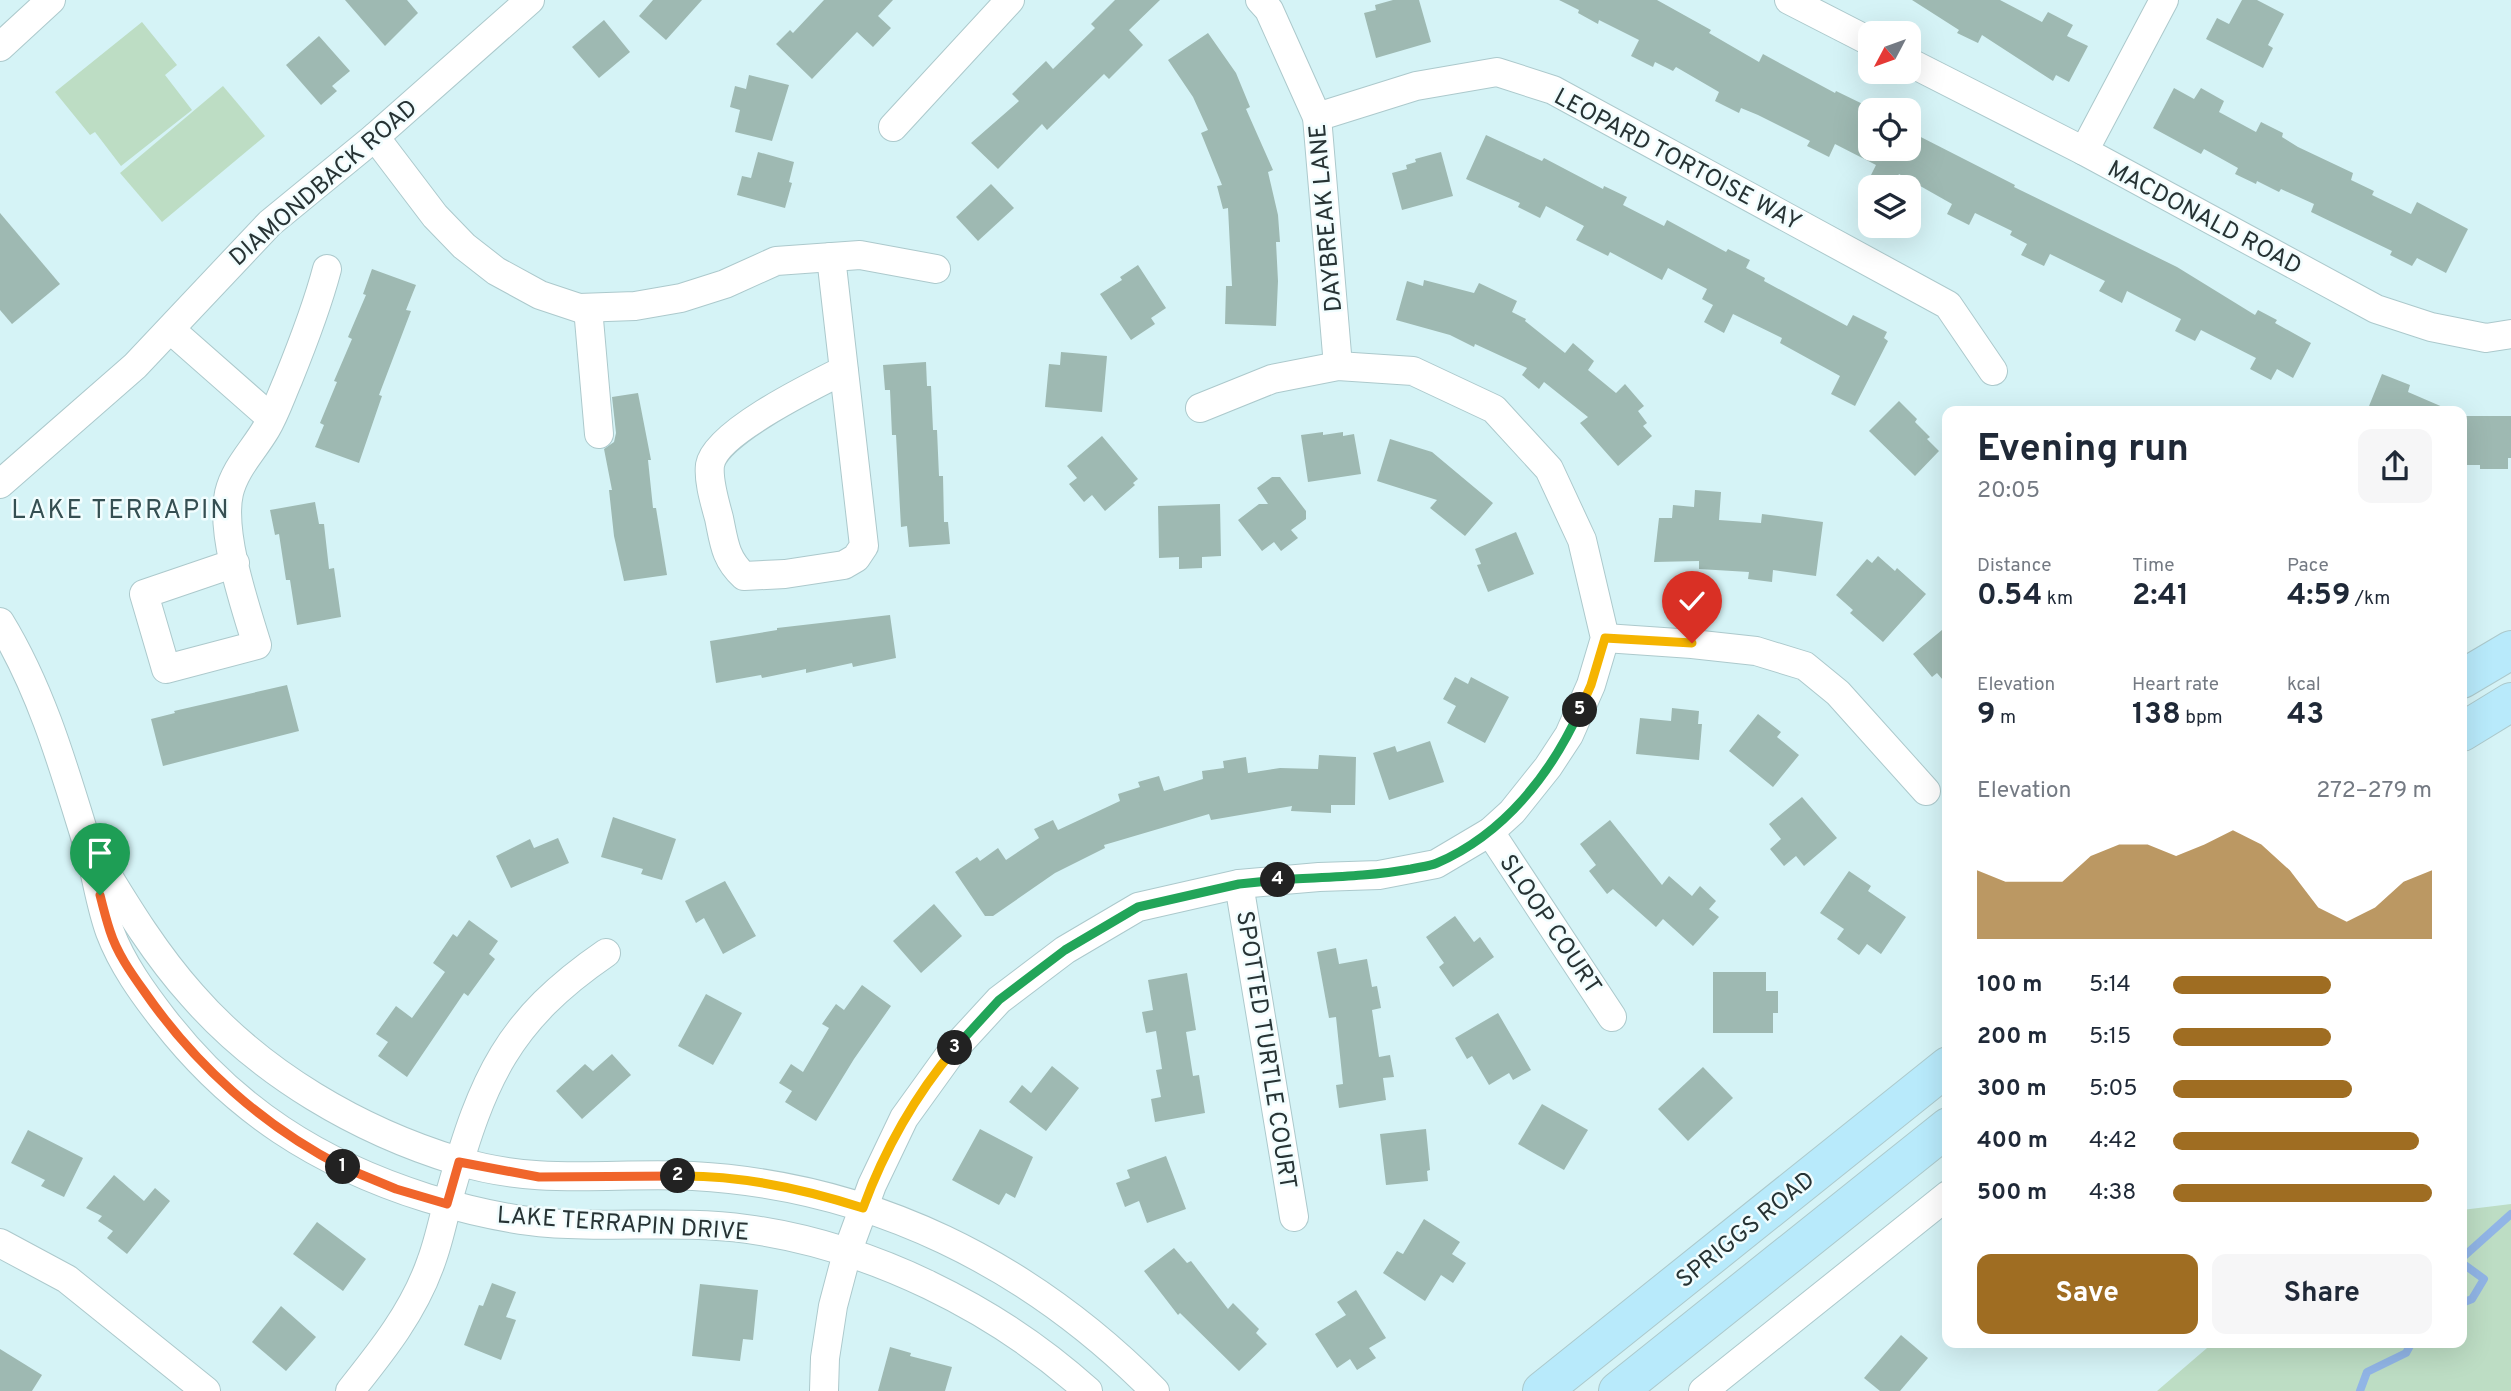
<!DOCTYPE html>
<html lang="en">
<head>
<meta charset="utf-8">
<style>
  :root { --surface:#fff; --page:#f6f6f7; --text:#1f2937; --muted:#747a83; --accent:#9f6d22 }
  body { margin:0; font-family:Overpass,sans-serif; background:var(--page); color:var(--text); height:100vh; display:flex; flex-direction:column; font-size:26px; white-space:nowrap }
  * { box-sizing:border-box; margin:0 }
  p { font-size:23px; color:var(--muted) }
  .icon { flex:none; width:38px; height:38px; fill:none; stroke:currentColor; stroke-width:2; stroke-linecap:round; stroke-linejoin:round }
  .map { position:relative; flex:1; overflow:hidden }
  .panel { position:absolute; left:1942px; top:406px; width:525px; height:942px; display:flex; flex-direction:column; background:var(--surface); border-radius:14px; box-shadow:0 7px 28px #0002 }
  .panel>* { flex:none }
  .needle { width:46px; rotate:229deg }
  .fabs { position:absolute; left:1858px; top:21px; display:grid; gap:14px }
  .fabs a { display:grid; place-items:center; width:63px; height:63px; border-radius:14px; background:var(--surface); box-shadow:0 7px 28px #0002; font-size:35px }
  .pin { position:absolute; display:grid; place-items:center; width:60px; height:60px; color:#fff; margin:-72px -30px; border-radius:50% 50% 50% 0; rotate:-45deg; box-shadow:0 0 7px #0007 }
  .pin .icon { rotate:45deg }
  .km { position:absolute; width:35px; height:35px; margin:-18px; border-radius:50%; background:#222; color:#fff; font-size:19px; line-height:35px; text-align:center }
  .round { display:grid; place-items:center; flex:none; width:74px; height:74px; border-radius:14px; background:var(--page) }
  .overview { display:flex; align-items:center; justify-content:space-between; height:119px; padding:0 35px }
  h1 { font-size:38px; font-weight:700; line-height:52px }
  .stats { display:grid; grid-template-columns:repeat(3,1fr); gap:10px; height:119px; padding:7px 35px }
  .stats div { display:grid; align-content:center }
  .stats b { font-size:30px; font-weight:700 }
  .stats small { font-size:19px; font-weight:400 }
  .stats p { font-size:19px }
  .chart { height:196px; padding:14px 35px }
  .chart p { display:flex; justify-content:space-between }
  .chart svg { width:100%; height:126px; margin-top:7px; fill:var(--accent); opacity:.7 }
  .action { display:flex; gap:14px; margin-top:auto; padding:14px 35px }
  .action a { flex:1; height:80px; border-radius:14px; background:var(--accent); color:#fff; font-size:28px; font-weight:700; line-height:80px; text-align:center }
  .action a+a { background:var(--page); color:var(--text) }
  ul { padding:0 35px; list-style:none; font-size:23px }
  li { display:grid; grid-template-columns:112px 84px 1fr; align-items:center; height:52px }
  li i { height:18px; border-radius:9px; background:var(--accent) }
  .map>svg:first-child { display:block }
  .green { fill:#bdddc4 }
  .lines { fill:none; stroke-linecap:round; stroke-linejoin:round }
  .stream { stroke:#91b5e6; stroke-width:8 }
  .building { fill:#9eb9b2 }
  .minor-casing { stroke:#acc9cc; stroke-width:30 }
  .secondary-casing { stroke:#acc9cc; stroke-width:40 }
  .minor { stroke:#fff; stroke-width:28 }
  .secondary { stroke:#b8eafb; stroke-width:38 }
  .split-1-casing { stroke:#fff; stroke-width:14 }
  .split-2-casing { stroke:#fff; stroke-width:14 }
  .split-3-casing { stroke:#fff; stroke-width:14 }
  .split-4-casing { stroke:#fff; stroke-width:14 }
  .split-5-casing { stroke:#fff; stroke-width:14 }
  .split-6-casing { stroke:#fff; stroke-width:14 }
  .split-1 { stroke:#f0652b; stroke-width:9 }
  .split-2 { stroke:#f0652b; stroke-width:9 }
  .split-3 { stroke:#f5b400; stroke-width:9 }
  .split-4 { stroke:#22a559; stroke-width:9 }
  .split-5 { stroke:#22a559; stroke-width:9 }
  .split-6 { stroke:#f5b400; stroke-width:9 }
  .labels { text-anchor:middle; stroke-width:5; stroke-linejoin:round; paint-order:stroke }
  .street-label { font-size:24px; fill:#273334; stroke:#f1fdfe }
  .neighbourhood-label { font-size:26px; letter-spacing:2px; fill:#354f52; stroke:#f1fdfe }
</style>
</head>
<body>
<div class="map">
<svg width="2511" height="1391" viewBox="0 0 2511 1391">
  <rect width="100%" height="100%" fill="#d5f3f6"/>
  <g class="green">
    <path d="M142 22 177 65 165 75 192 110 121 166 95 132 90 135 55 92Z"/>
    <path d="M223 86 265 136 162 222 120 173Z"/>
    <path d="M2511 1204V1391H2157L2214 1342H2462V1210Z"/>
  </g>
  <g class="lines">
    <g class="stream">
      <path d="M2462 1258 2511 1214"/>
      <path d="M2462 1263 2484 1279 2472 1299 2462 1303"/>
      <path d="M2360 1391 2367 1372 2406 1353 2412 1342"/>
    </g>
  </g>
  <g class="building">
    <path d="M345 0H407L418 13 385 46Z"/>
    <path d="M653 0H702L666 40 639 16Z"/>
    <path d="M824 0H893L878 16 891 28 873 47 857 32 812 79 776 44 790 30 793 33Z"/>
    <path d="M1115 0H1160L1129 30 1143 45 1109 79 1104 74 1047 130 1042 124 998 169 971 143 1019 101 1012 94 1046 61 1053 69 1095 28 1091 24Z"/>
    <path d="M1393 0H1419L1431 42 1376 58 1364 13 1376 10 1375 5Z"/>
    <path d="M1559 0H1657L1711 30 1709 33 1759 62 1763 54 1835 93 1836 91 1871 108V149H1909V131L2015 185 2014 187 2177 267 2255 315 2258 310 2277 320 2275 323 2311 343 2293 378 2277 369 2271 380 2250 369 2256 358 2201 330 2195 341 2175 331 2181 319 2127 291 2122 303 2099 291 2105 281 2050 254 2044 266 2021 255 2027 244 2010 235 2012 231 1975 213 1969 225 1947 214 1952 204 1899 174 1893 186 1871 175 1876 165 1835 144 1829 157 1807 146 1810 141 1758 115 1741 108 1739 113 1715 101 1719 92 1676 67 1673 71 1655 62 1653 67 1631 56 1639 40 1599 20 1598 24 1578 13 1579 10Z"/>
    <path d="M1912 0H2000L2042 22 2048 12 2073 25 2067 36 2088 46 2069 82 2056 75 2053 81 1982 35 1978 43 1957 33 1959 30Z"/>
    <path d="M2242 0H2257L2284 14 2268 45 2273 48 2263 68 2206 39 2217 18 2229 24Z"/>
    <path d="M604 20 630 52 599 78 572 47Z"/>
    <path d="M1208 33 1236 73 1250 107 1246 109 1273 170 1268 172 1278 215 1280 242H1276L1278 281 1276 326 1225 324 1226 286H1232L1228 208 1223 209 1217 186 1222 185 1201 133 1208 130 1193 97 1168 60Z"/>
    <path d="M319 36 350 71 332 86 337 91 321 105 286 65Z"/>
    <path d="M749 75 789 85 772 141 735 132 740 110 730 107 735 86 746 89Z"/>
    <path d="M2174 88 2194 99 2201 88 2224 101 2219 112 2256 132 2261 122 2283 133 2282 137 2298 147 2353 173 2351 180 2374 191 2372 195 2411 214 2417 202 2468 229 2446 273 2417 258 2412 266 2390 255 2392 251 2311 212 2314 204 2281 189 2279 192 2257 181 2256 184 2235 174 2238 168 2204 149 2201 154 2153 128Z"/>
    <path d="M1486 135 1542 161 1544 158 1603 189 1604 186 1627 197 1623 205 1664 226 1667 220 1726 252 1728 249 1750 260 1746 268 1765 278 1764 281 1847 326 1853 315 1887 332 1884 338 1888 341 1855 406 1831 394 1840 376 1780 343 1782 338 1733 314 1724 333 1704 322 1713 305 1702 299 1707 289 1668 268 1662 280 1610 252 1608 256 1576 240 1584 226 1546 206 1540 218 1518 207 1520 203 1466 179Z"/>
    <path d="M758 152 794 162 789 182 792 183 785 208 737 195 742 176 751 178Z"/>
    <path d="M1441 152 1453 196 1402 210 1392 173 1407 169 1406 165 1416 162 1415 159Z"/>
    <path d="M991 184 1014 208 978 241 956 217Z"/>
    <path d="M0 213 60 284 12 324 0 310Z"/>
    <path d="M1138 265 1166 308 1151 318 1155 324 1131 340 1100 294 1122 280 1120 277Z"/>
    <path d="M372 269 416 285 406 310 411 311 379 395 382 396 359 463 315 447 324 425 320 423 337 382 334 381 352 339 348 337 366 295 363 294Z"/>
    <path d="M1424 280 1474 293 1479 283 1517 301 1512 312 1526 319 1525 321 1565 353 1573 343 1594 361 1588 370 1616 393 1625 384 1644 406 1638 411 1647 423 1643 426 1652 436 1618 466 1580 423 1588 417 1544 382 1539 389 1522 375 1527 368 1475 344 1474 347 1450 335 1396 320 1407 281 1423 286Z"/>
    <path d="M1061 352 1107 356 1102 412 1045 407 1049 364 1060 365Z"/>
    <path d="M926 362 927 386H931L933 430H937L939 476H943L944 522H948L950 544 909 547 907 526 901 527 896 435H892L890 390H885L883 365Z"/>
    <path d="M2382 374 2410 385 2408 392 2452 411H2367Z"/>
    <path d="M638 393 651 460H648L653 508H656L667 575 624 581 614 536 609 490H612L604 449 614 442 616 433 612 397Z"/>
    <path d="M1899 401 1917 419 1915 422 1930 437 1927 439 1939 451 1915 476 1869 431Z"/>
    <path d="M2462 416H2511V458H2508V469H2480V465H2462Z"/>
    <path d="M1323 432V435L1343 432V436L1354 434 1361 474 1308 482 1301 435Z"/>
    <path d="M1102 436 1138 479 1133 483 1135 485 1105 511 1092 495 1084 502 1069 484 1077 478 1067 466Z"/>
    <path d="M1390 439 1432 452 1493 503 1465 536 1430 508 1437 500 1377 481Z"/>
    <path d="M1272 477H1280L1306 511V519L1291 530 1298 538 1281 551 1274 542 1262 551 1238 520 1259 504H1268L1257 488Z"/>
    <path d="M1695 490 1721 492 1719 520 1761 523 1762 514 1823 522 1816 576 1773 570 1772 582 1748 579 1749 572 1699 569V561L1654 562 1659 518H1672L1673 505 1694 507Z"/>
    <path d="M315 502 319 524H324L329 569 334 568 341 617 297 625 290 580H286L279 534 275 535 270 510Z"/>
    <path d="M1220 504 1221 556 1202 557V568L1179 569V557L1159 558 1158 506Z"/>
    <path d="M1516 532 1534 574 1488 592 1477 565 1481 564 1475 549Z"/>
    <path d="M1878 556 1895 571 1897 568 1926 594 1883 642 1850 613 1853 610 1836 595 1867 559 1872 563Z"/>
    <path d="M890 615 896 658 853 667 852 663 806 673V669L762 678 761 675 716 683 710 641 777 630V628Z"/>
    <path d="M1948 625V686L1937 673 1932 677 1913 654Z"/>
    <path d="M1455 677 1468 684 1471 677 1509 697 1485 743 1447 723 1456 706 1443 699Z"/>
    <path d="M287 685 299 731 163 766 151 719 175 713 174 711Z"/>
    <path d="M1672 708 1699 711 1698 724H1702L1699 760 1636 754 1640 718 1671 721Z"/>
    <path d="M1758 714 1781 732 1777 737 1799 755 1773 787 1729 751Z"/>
    <path d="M1430 741 1444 782 1389 800 1373 753 1395 746 1397 752Z"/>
    <path d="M1319 755 1356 757 1355 805H1331V813L1291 811 1292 806 1211 820 1209 814 1104 845 1105 848 1055 873 993 916H985L955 872 977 857 980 861 998 848 1006 860 1039 838 1034 829 1053 820 1058 830 1120 801 1118 794 1140 787 1138 782 1159 776 1164 791 1203 779 1202 771 1224 768 1223 761 1246 757 1248 773 1280 768 1318 769Z"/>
    <path d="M1802 797 1837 838 1804 866 1796 856 1784 866 1770 849 1781 839 1769 824Z"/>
    <path d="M613 817 676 839 662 880 641 874 643 869 601 857Z"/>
    <path d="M1610 820 1662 885 1669 876 1692 896 1700 886 1716 901 1709 909 1719 917 1693 946 1663 919 1656 927 1613 889 1607 894 1589 871 1596 865 1580 844Z"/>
    <path d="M558 838 569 863 511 888 496 856 530 839 534 848Z"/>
    <path d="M1849 871 1871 886 1868 891 1906 917 1881 954 1867 944 1859 955 1837 939 1844 929 1820 913Z"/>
    <path d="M725 881 756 936 723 954 704 918 696 923 685 901Z"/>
    <path d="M934 904 962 936 921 973 893 941Z"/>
    <path d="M1455 916 1474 942 1480 937 1494 957 1453 987 1439 967 1444 963 1426 937Z"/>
    <path d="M469 920 498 941 489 954 495 959 468 996 464 993 407 1077 378 1056 388 1042 376 1034 396 1006 412 1018 445 972 433 963 453 934 457 937Z"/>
    <path d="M1336 948 1339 964 1367 959 1372 987 1377 986 1381 1008 1372 1010 1379 1057 1390 1055 1394 1077 1383 1078 1386 1100 1339 1108 1336 1085 1343 1084 1336 1017 1329 1018 1317 952Z"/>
    <path d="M1713 972H1766V991H1778V1013H1773V1033H1713Z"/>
    <path d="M1187 973 1196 1030 1186 1032 1193 1076 1199 1075 1205 1113 1155 1122 1151 1099 1161 1097 1156 1070 1162 1069 1156 1031 1146 1033 1142 1012 1153 1010 1148 980Z"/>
    <path d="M862 985 891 1006 854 1059 816 1121 785 1102 792 1091 779 1083 791 1064 803 1072 829 1028 822 1024 836 1004 844 1010Z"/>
    <path d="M706 994 742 1013 713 1065 678 1046Z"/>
    <path d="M1498 1013 1531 1070 1513 1080 1509 1073 1489 1085 1472 1056 1467 1059 1455 1038Z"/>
    <path d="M612 1054 631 1075 582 1119 556 1091 585 1064 593 1071Z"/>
    <path d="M1052 1066 1079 1088 1046 1131 1009 1102 1022 1085 1031 1093Z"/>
    <path d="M1703 1067 1733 1098 1688 1141 1658 1109Z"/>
    <path d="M1542 1104 1588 1130 1564 1170 1518 1144Z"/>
    <path d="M980 1129 1033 1157 1015 1198 1006 1193 999 1205 952 1180Z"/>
    <path d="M1426 1129 1430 1170 1427 1171 1428 1181 1386 1185 1380 1134Z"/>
    <path d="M28 1130 83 1158 64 1197 41 1186 45 1180 11 1163Z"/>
    <path d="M1166 1156 1186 1209 1147 1223 1139 1201 1125 1207 1116 1183 1130 1178 1127 1170Z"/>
    <path d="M114 1175 144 1201 155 1188 170 1201 127 1254 107 1238 113 1231 98 1221 102 1216 86 1208Z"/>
    <path d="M1424 1219 1460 1242 1452 1254 1466 1263 1453 1283 1441 1275 1425 1301 1383 1273 1397 1251 1403 1254Z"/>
    <path d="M317 1222 366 1259 343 1291 293 1254Z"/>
    <path d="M1174 1248 1187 1263 1191 1261 1228 1309 1233 1303 1259 1329 1256 1333 1267 1344 1239 1371 1180 1313 1178 1315 1144 1271Z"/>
    <path d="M492 1283 516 1292 506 1317 516 1320 501 1360 464 1345 479 1305 483 1306Z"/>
    <path d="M700 1284 758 1290 753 1340 743 1339 740 1361 692 1356Z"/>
    <path d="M1356 1290 1386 1338 1369 1348 1376 1358 1357 1370 1350 1359 1337 1368 1315 1334 1346 1315 1337 1302Z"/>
    <path d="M281 1306 316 1337 286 1371 252 1342Z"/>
    <path d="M1901 1335 1928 1358 1900 1391H1880L1864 1378Z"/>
    <path d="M890 1347 911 1353 910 1356 952 1367 945 1391H878Z"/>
    <path d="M0 1349 42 1375 32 1391H0Z"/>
  </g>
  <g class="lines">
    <g class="minor-casing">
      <g id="minor">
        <path d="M1260 0 1269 10 1317 117 1338 366"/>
        <path d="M1789 0 1871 42"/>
        <path d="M0 47 51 0"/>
        <path d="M1909 62 2084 151 2376 309 2431 327 2486 338 2511 334"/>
        <path d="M1317 117 1416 86 1497 72 1553 90 1948 305 1993 371"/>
        <path d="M893 127 1010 0"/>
        <path d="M375 137 435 216 464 246 496 271 540 295 579 308 635 306 681 298 725 284 776 261 860 255 936 269"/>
        <path d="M2084 151 2164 0"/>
        <path d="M831 257 864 546 856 558 844 565 785 574 744 576C725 559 724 542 719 518 715 503 708 481 710 465 715 433 814 385 844 370"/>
        <path d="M588 308 599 434"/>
        <path d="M171 330 271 418"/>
        <path d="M0 484 135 366 270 223 375 137 530 0"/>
        <path d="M235 563 144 594 166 669 257 645C245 606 220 533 229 493 235 468 253 451 266 429 275 414 281 396 288 380 303 343 317 307 327 269"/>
        <path d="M0 622C41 689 63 765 86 840 96 870 99 902 110 932 122 964 143 993 164 1020 234 1110 319 1164 427 1198 467 1210 507 1220 549 1223 615 1228 682 1220 747 1229 871 1246 996 1308 1088 1391"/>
        <path d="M1605 638 1692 644 1756 651 1805 666 1838 693 1926 791"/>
        <path d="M1490 832 1612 1017"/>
        <path d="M100 863C128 909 156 955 192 995 261 1074 359 1131 458 1161 539 1186 611 1172 693 1176 873 1186 1029 1264 1155 1391"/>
        <path d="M1239 884 1294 1217"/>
        <path d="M0 1243 67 1279 206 1391"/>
        <path d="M350 1391C382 1351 414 1311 431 1262 440 1238 444 1214 451 1190 483 1078 507 1021 606 953"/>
        <path d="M824 1391 825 1358 833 1306 847 1253 872 1185 904 1118 953 1050 999 1000 1065 950 1138 907 1239 884 1319 877 1379 875 1436 864 1490 832 1512 812 1548 767 1569 735 1591 685 1605 638 1582 540 1549 469 1494 409 1413 371 1338 366 1272 379 1200 408"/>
        <path d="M1703 1391 1948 1195"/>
      </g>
    </g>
    <g class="secondary-casing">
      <g id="secondary">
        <path d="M2462 679 2511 650"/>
        <path d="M2462 732 2511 702"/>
        <path d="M1542 1391 1948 1066"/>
        <path d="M1618 1391 1948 1127"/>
      </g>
    </g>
    <use href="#minor" class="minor"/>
    <use href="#secondary" class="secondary"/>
  </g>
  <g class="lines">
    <g class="split-1-casing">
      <path id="split-1" d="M100 895C103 907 106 919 110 931 117 953 131 973 144 991 195 1065 263 1126 343 1167"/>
    </g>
    <g class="split-2-casing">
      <path id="split-2" d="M343 1167 396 1189 447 1204 459 1162 539 1177 678 1176"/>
    </g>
    <g class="split-3-casing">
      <path id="split-3" d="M678 1176C740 1175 804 1189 863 1208 885 1148 914 1097 955 1048"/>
    </g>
    <g class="split-4-casing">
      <path id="split-4" d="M955 1048 999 1000 1065 950 1138 907 1239 884 1278 880"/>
    </g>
    <g class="split-5-casing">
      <path id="split-5" d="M1278 880C1323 877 1367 877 1411 869 1420 867 1430 866 1437 863 1504 834 1551 774 1580 710"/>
    </g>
    <g class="split-6-casing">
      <path id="split-6" d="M1580 710 1591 685 1605 638 1692 643"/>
    </g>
    <use href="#split-1" class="split-1"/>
    <use href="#split-2" class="split-2"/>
    <use href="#split-3" class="split-3"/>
    <use href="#split-4" class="split-4"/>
    <use href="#split-5" class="split-5"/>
    <use href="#split-6" class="split-6"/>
  </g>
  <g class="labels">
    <g class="street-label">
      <text transform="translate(1678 159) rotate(28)" y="8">LEOPARD TORTOISE WAY</text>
      <text transform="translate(323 182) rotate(-41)" y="8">DIAMONDBACK ROAD</text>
      <text transform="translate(2205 217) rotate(28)" y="8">MACDONALD ROAD</text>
      <text transform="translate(1325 218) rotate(-95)" y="8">DAYBREAK LANE</text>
      <text transform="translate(1551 924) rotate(56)" y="8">SLOOP COURT</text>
      <text transform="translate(1267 1050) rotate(81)" y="8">SPOTTED TURTLE COURT</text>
      <text transform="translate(623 1223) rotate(4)" y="8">LAKE TERRAPIN DRIVE</text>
      <text transform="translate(1745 1229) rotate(-39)" y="8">SPRIGGS ROAD</text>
    </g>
    <g class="neighbourhood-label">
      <text x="121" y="518">LAKE TERRAPIN</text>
    </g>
  </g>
</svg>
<div class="fabs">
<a><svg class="needle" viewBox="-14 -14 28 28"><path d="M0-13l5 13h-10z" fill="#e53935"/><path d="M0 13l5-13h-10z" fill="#747a83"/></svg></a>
<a><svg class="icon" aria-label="locate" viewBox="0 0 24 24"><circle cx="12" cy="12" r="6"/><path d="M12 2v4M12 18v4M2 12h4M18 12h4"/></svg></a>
<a><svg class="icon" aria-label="layers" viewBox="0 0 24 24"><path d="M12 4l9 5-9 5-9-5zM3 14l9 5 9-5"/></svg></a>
</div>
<div class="pin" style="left:100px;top:895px;background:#1e9e55"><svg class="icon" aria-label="arrive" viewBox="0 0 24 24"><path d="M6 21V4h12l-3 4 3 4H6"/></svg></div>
<div class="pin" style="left:1692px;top:643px;background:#d93025"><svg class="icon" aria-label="check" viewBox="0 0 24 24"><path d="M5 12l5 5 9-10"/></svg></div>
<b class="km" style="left:343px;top:1167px">1</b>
<b class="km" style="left:678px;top:1176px">2</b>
<b class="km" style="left:955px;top:1048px">3</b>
<b class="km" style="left:1278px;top:880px">4</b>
<b class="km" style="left:1580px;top:710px">5</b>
<section class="panel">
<div class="overview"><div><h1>Evening run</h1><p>20:05</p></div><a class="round"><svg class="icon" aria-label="share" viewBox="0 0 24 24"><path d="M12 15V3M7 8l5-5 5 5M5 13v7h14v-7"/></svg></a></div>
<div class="stats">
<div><p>Distance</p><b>0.54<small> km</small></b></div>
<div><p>Time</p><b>2:41</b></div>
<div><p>Pace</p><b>4:59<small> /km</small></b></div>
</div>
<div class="stats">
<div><p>Elevation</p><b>9<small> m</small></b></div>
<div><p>Heart rate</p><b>138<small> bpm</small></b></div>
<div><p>kcal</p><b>43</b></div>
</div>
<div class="chart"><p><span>Elevation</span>272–279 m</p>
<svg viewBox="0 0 160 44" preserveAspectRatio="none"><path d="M0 44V20L10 24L20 24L30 24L40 15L50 11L60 11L70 15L80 11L90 6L100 11L110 20L120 33L130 38L140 33L150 24L160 20V44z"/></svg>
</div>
<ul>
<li><b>100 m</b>5:14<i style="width:61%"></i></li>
<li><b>200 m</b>5:15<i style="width:61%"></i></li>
<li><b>300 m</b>5:05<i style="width:69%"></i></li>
<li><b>400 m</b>4:42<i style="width:95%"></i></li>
<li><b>500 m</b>4:38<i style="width:100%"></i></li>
</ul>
<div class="action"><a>Save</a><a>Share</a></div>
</section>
</div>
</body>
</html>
